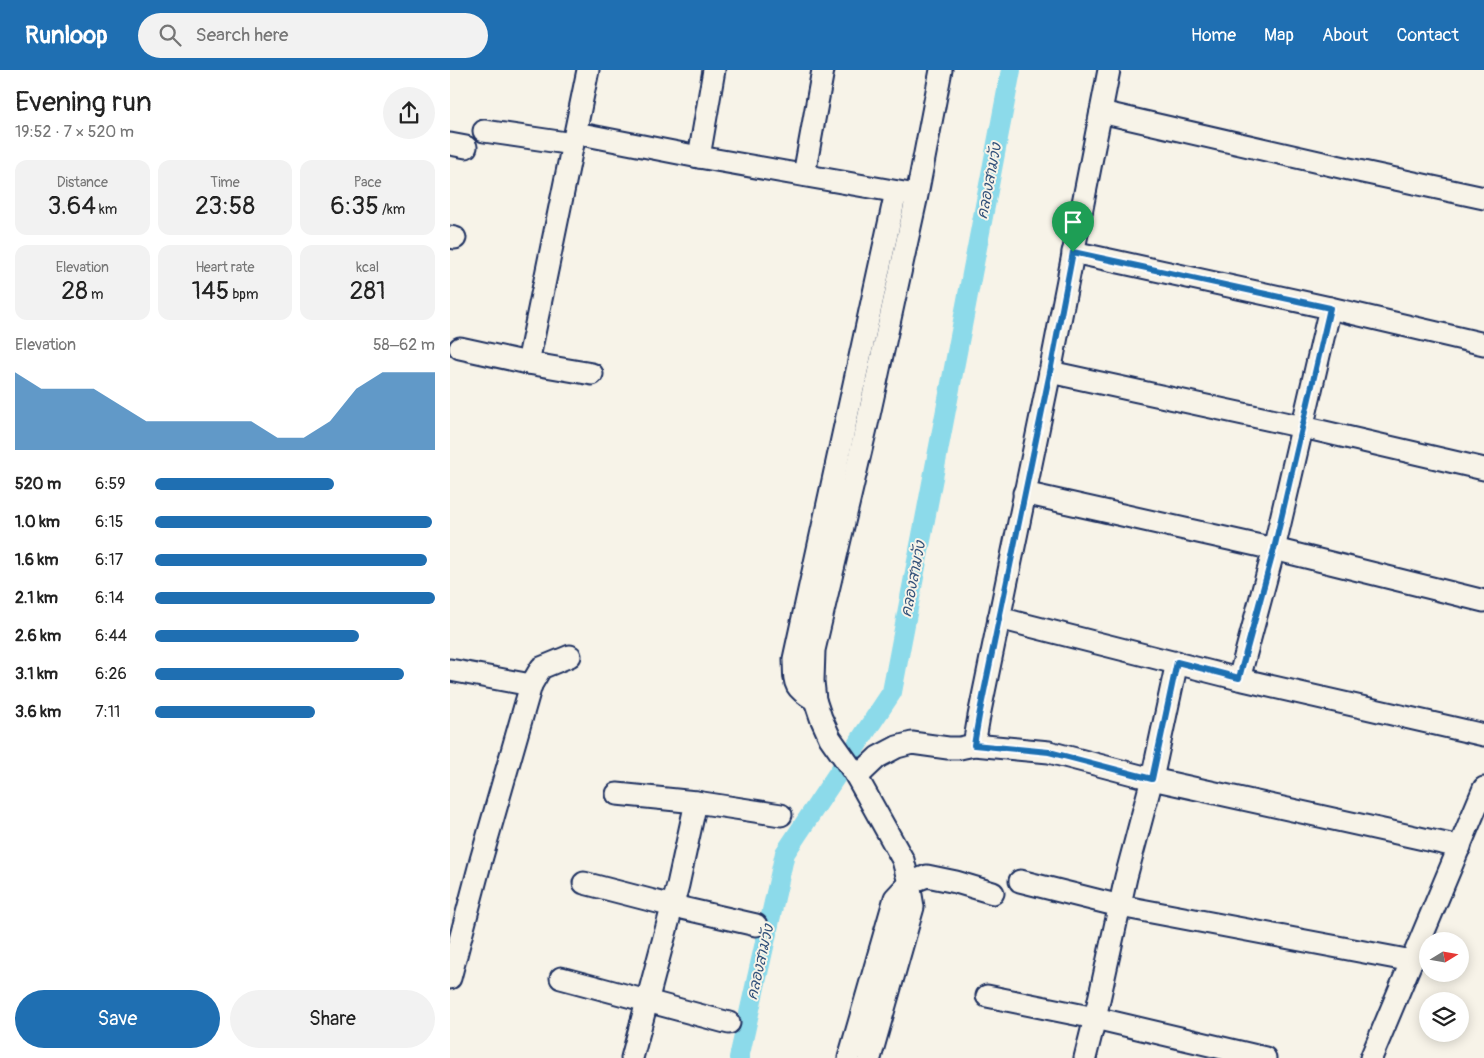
<!DOCTYPE html>
<html lang="en">
<head>
<meta charset="utf-8">
<style>
  :root { --surface:#fff; --page:#f2f2f2; --text:#222; --muted:#767676; --accent:#1f6fb2 }
  body { margin:0; font-family:Pangolin,"Playpen Sans Thai",sans-serif; background:var(--page); color:var(--text); height:100vh; display:flex; flex-direction:column; font-size:19px; white-space:nowrap }
  * { box-sizing:border-box; margin:0 }
  p { font-size:16px; color:var(--muted) }
  .icon { flex:none; width:28px; height:28px; fill:none; stroke:currentColor; stroke-width:2; stroke-linecap:round; stroke-linejoin:round }
  .map { position:relative; flex:1; overflow:hidden }
  .drawer { display:flex; flex-direction:column; background:var(--surface); width:450px }
  .drawer>* { flex:none }
  .needle { width:32px; rotate:79deg }
  .fabs { position:absolute; left:969px; top:862px; display:grid; gap:10px }
  .fabs a { display:grid; place-items:center; width:50px; height:50px; border-radius:50%; background:var(--surface); box-shadow:0 2px 12px #0003; font-size:25px }
  .pin { position:absolute; display:grid; place-items:center; width:42px; height:42px; color:#fff; margin:-51px -21px; border-radius:50% 50% 50% 0; rotate:-45deg; box-shadow:0 0 5px #0007 }
  .pin .icon { rotate:45deg }
  .round { display:grid; place-items:center; flex:none; width:52px; height:52px; border-radius:26px; background:var(--page) }
  .summary { display:flex; align-items:center; justify-content:space-between; height:85px; padding:0 15px }
  h1 { font-size:28px; font-weight:600; line-height:38px }
  .figures { display:grid; grid-template-columns:repeat(3,1fr); gap:8px; height:85px; padding:5px 15px }
  .figures div { display:grid; align-content:center; border-radius:12px; background:var(--page); text-align:center }
  .figures b { font-size:25px; font-weight:600 }
  .figures small { font-size:14px; font-weight:400 }
  .figures p { font-size:14px }
  .chart { height:140px; padding:10px 15px }
  .chart p { display:flex; justify-content:space-between }
  .chart svg { width:100%; height:90px; margin-top:5px; fill:var(--accent); opacity:.7 }
  .action { display:flex; gap:10px; margin-top:auto; padding:10px 15px }
  .action a { flex:1; height:58px; border-radius:30px; background:var(--accent); color:#fff; font-size:20px; font-weight:600; line-height:58px; text-align:center }
  .action a+a { background:var(--page); color:var(--text) }
  ul { padding:0 15px; list-style:none; font-size:16px }
  li { display:grid; grid-template-columns:80px 60px 1fr; align-items:center; height:38px }
  li i { height:12px; border-radius:6px; background:var(--accent) }
  header { display:flex; align-items:center; gap:30px; box-sizing:border-box; height:70px; padding:0 25px; background:var(--accent); color:#fff }
  header strong { font-size:24px }
  nav { display:flex; gap:28px; margin-inline-start:auto; font-size:18px }
  .search { width:350px; height:45px; background:var(--page); display:flex; align-items:center; gap:12px; box-sizing:border-box; padding:0 18px; border-radius:28px; color:var(--muted); font-size:19px }
  main { display:flex; flex:1; min-height:0 }
  .map>svg:first-child { display:block }
  .lines { fill:none; stroke-linecap:round; stroke-linejoin:round }
  .canal { stroke:#8cdaea; stroke-width:20 }
  .street-casing { stroke:#1b2f5e; stroke-width:25 }
  .street { stroke:#f7f3e8; stroke-width:21 }
  .route-casing { stroke:#fff; stroke-width:10 }
  .route { stroke:#1f6fb2; stroke-width:6 }
  .labels { text-anchor:middle; stroke-width:4; stroke-linejoin:round; paint-order:stroke }
  .water-label { font-size:15px; font-style:italic; fill:#32517a; stroke:#f7f3e8 }
</style>
</head>
<body>
<header>
<strong>Runloop</strong>
<div class="search"><svg class="icon" aria-label="search" viewBox="0 0 24 24"><circle cx="10" cy="10" r="6"/><path d="M15 15l6 6"/></svg>Search here</div>
<nav><a>Home</a><a>Map</a><a>About</a><a>Contact</a></nav>
</header>
<main>
<section class="drawer">
<div class="summary"><div><h1>Evening run</h1><p>19:52 · 7 × 520 m</p></div><a class="round"><svg class="icon" aria-label="share" viewBox="0 0 24 24"><path d="M12 15V3M7 8l5-5 5 5M5 13v7h14v-7"/></svg></a></div>
<div class="figures">
<div><p>Distance</p><b>3.64<small> km</small></b></div>
<div><p>Time</p><b>23:58</b></div>
<div><p>Pace</p><b>6:35<small> /km</small></b></div>
</div>
<div class="figures">
<div><p>Elevation</p><b>28<small> m</small></b></div>
<div><p>Heart rate</p><b>145<small> bpm</small></b></div>
<div><p>kcal</p><b>281</b></div>
</div>
<div class="chart"><p><span>Elevation</span>58–62 m</p>
<svg viewBox="0 0 160 44" preserveAspectRatio="none"><path d="M0 44V6L10 14L20 14L30 14L40 22L50 30L60 30L70 30L80 30L90 30L100 38L110 38L120 30L130 14L140 6L150 6L160 6V44z"/></svg>
</div>
<ul>
<li><b>520 m</b>6:59<i style="width:64%"></i></li>
<li><b>1.0 km</b>6:15<i style="width:99%"></i></li>
<li><b>1.6 km</b>6:17<i style="width:97%"></i></li>
<li><b>2.1 km</b>6:14<i style="width:100%"></i></li>
<li><b>2.6 km</b>6:44<i style="width:73%"></i></li>
<li><b>3.1 km</b>6:26<i style="width:89%"></i></li>
<li><b>3.6 km</b>7:11<i style="width:57%"></i></li>
</ul>
<div class="action"><a>Save</a><a>Share</a></div>
</section>
<div class="map">
<svg width="1034" height="988" viewBox="0 0 1034 988">
  <rect width="100%" height="100%" fill="#f7f3e8"/>
  <filter id="ink" filterUnits="userSpaceOnUse"><feTurbulence type="fractalNoise" baseFrequency=".02" numOctaves="2"/><feDisplacementMap in="SourceGraphic" scale="10" xChannelSelector="R" yChannelSelector="G"/><feConvolveMatrix kernelMatrix="1 2 1 2 8 2 1 2 1" color-interpolation-filters="sRGB"/></filter>
  <g filter="url(#ink)">
    <g class="lines">
      <path class="canal" d="M289 988 335 783 442 622 561 0"/>
      <g class="street-casing">
        <g id="street">
          <path d="M651 42 899 99 1034 128"/>
          <path d="M34 61 123 74"/>
          <path d="M126 63 249 87 460 124"/>
          <path d="M0 74 16 77"/>
          <path d="M249 87 264 0"/>
          <path d="M354 105 373 0"/>
          <path d="M0 167 5 168"/>
          <path d="M623 182 880 238 1034 274"/>
          <path d="M10 278 78 293 142 304"/>
          <path d="M78 293 138 0"/>
          <path d="M600 302 853 357 1034 399"/>
          <path d="M574 423 824 479 1034 531"/>
          <path d="M549 548 789 609 1034 665"/>
          <path d="M0 600 81 615"/>
          <path d="M789 609 824 479 880 238"/>
          <path d="M365 630C342 617 345 613 344 589L446 122"/>
          <path d="M524 675 529 646 600 302 659 0"/>
          <path d="M407 707 428 687 447 677 462 673 498 678H510L524 675 599 682 702 709 1010 777"/>
          <path d="M167 724 246 732"/>
          <path d="M570 811 670 836 962 891"/>
          <path d="M134 813 223 836 306 855"/>
          <path d="M0 908 31 790 81 615 91 598 120 586"/>
          <path d="M111 908 279 953"/>
          <path d="M537 926 645 948 815 988"/>
          <path d="M182 988 228 815 246 732 331 745"/>
          <path d="M399 988 445 828 459 813 477 806 506 812 543 823"/>
          <path d="M420 988 463 837 459 813 453 790 404 702 380 668 371 648 365 630 363 611 364 580 417 354 467 125 491 0"/>
          <path d="M635 988 645 948 676 807 702 709 727 592"/>
          <path d="M921 988 1034 718"/>
        </g>
      </g>
      <use href="#street" class="street"/>
    </g>
  </g>
  <g class="lines" filter="url(#ink)">
    <g class="route-casing">
      <path id="route" d="M623 182 880 238 824 479 789 608 727 592 702 709 599 682 524 675 529 646 600 302Z"/>
    </g>
    <use href="#route" class="route"/>
  </g>
  <g class="labels">
    <g class="water-label">
      <text transform="translate(539 111) rotate(-79)" y="5">คลองสามวัง</text>
      <text transform="translate(463 509) rotate(-79)" y="5">คลองสามวัง</text>
      <text transform="translate(310 892) rotate(-77)" y="5">คลองสามวัง</text>
    </g>
  </g>
</svg>
<div class="fabs">
<a><svg class="needle" viewBox="-14 -14 28 28"><path d="M0-13l5 13h-10z" fill="#e53935"/><path d="M0 13l5-13h-10z" fill="#767676"/></svg></a>
<a><svg class="icon" aria-label="layers" viewBox="0 0 24 24"><path d="M12 4l9 5-9 5-9-5zM3 14l9 5 9-5"/></svg></a>
</div>
<div class="pin" style="left:623px;top:182px;background:#1e9e55"><svg class="icon" aria-label="arrive" viewBox="0 0 24 24"><path d="M6 21V4h12l-3 4 3 4H6"/></svg></div>
</div>
</main>
</body>
</html>
